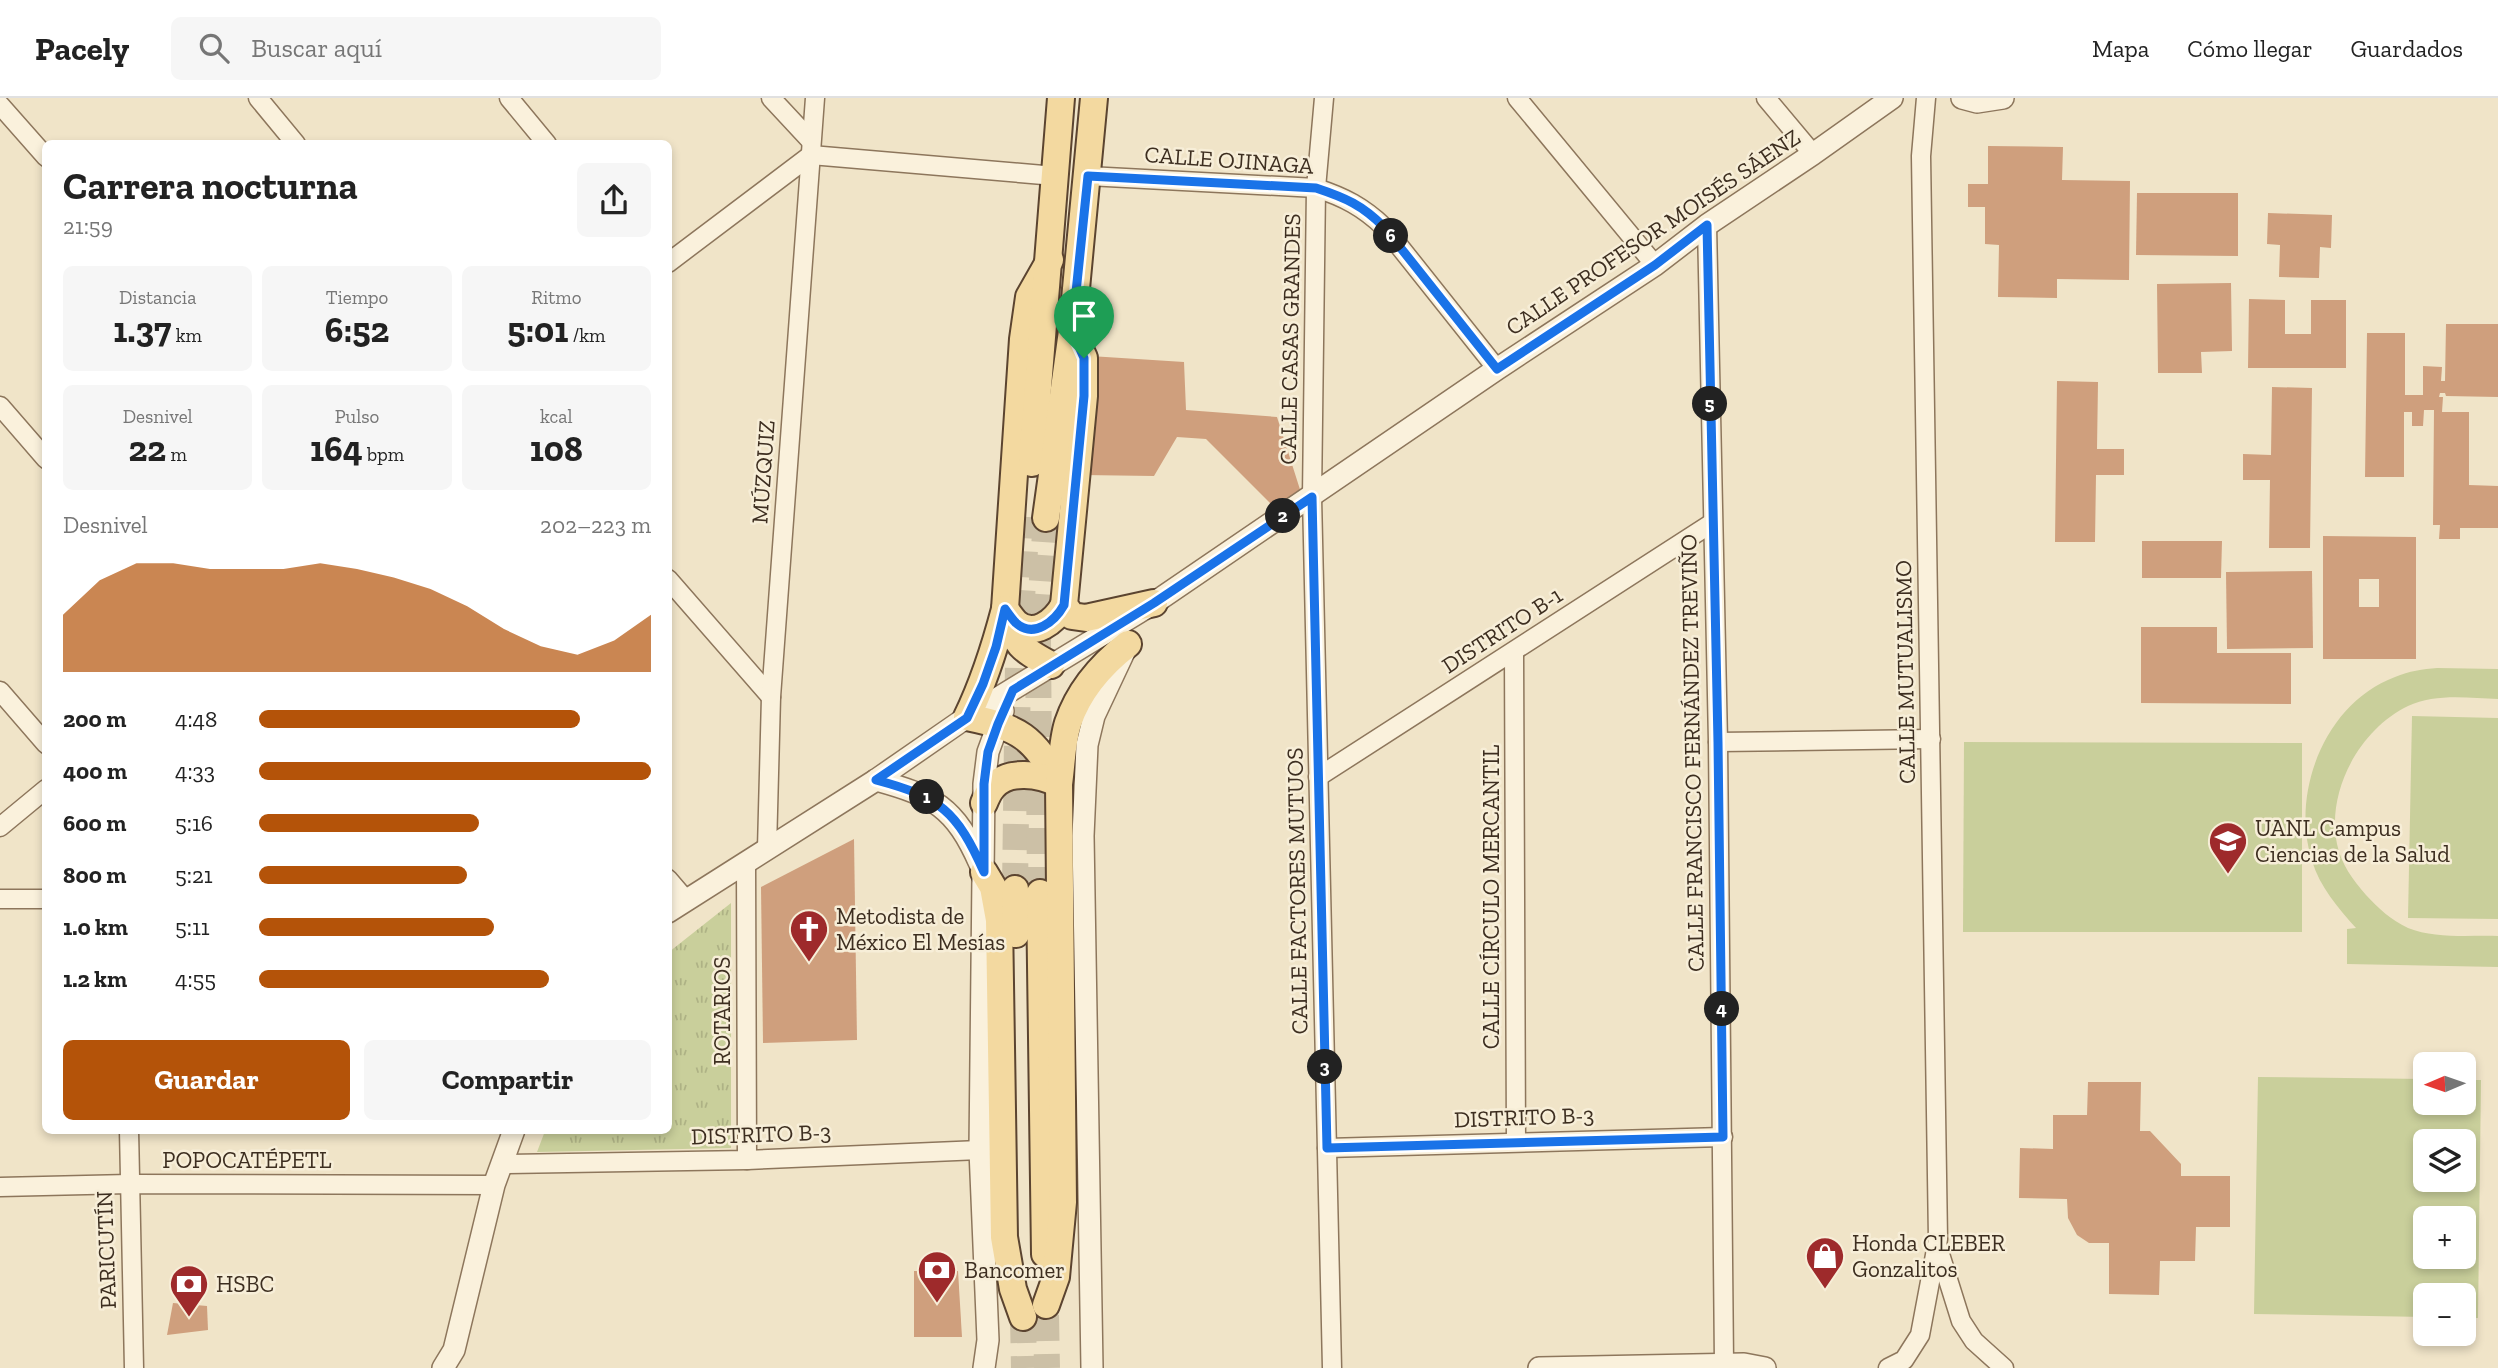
<!DOCTYPE html>
<html lang="es">
<head>
<meta charset="utf-8">
<style>
  :root { --surface:#fff; --page:#f6f6f6; --text:#222; --muted:#767676; --line:#e0e0e0; --accent:#b45309 }
  body { margin:0; font-family:"Zilla Slab",serif; background:var(--page); color:var(--text); height:100vh; display:flex; flex-direction:column; font-size:26px; white-space:nowrap }
  * { box-sizing:border-box; margin:0 }
  p { font-size:23px; color:var(--muted) }
  .icon { flex:none; width:38px; height:38px; fill:none; stroke:currentColor; stroke-width:2; stroke-linecap:round; stroke-linejoin:round }
  .map { position:relative; flex:1; overflow:hidden }
  .drawer { position:absolute; left:42px; top:42px; width:630px; height:994px; display:flex; flex-direction:column; background:var(--surface); border-radius:10px; box-shadow:0 4px 10px #0003 }
  .drawer>* { flex:none }
  .needle { width:46px; rotate:268deg }
  .controls { position:absolute; left:2413px; top:954px; display:grid; gap:14px }
  .controls a { display:grid; place-items:center; width:63px; height:63px; border-radius:10px; background:var(--surface); box-shadow:0 4px 10px #0003; font-size:35px }
  .pin { position:absolute; display:grid; place-items:center; width:60px; height:60px; color:#fff; margin:-72px -30px; border-radius:50% 50% 50% 0; rotate:-45deg; box-shadow:0 0 7px #0007 }
  .pin .icon { rotate:45deg }
  .km { position:absolute; width:35px; height:35px; margin:-18px; border-radius:50%; background:#222; color:#fff; font-size:19px; line-height:35px; text-align:center }
  .round { display:grid; place-items:center; flex:none; width:74px; height:74px; border-radius:10px; background:var(--page) }
  .headline { display:flex; align-items:center; justify-content:space-between; height:119px; padding:0 21px }
  h1 { font-size:38px; font-weight:700; line-height:52px }
  .figures { display:grid; grid-template-columns:repeat(3,1fr); gap:10px; height:119px; padding:7px 21px }
  .figures div { display:grid; align-content:center; border-radius:10px; background:var(--page); text-align:center }
  .figures b { font-size:35px; font-weight:700 }
  .figures small { font-size:19px; font-weight:400 }
  .figures p { font-size:19px }
  .chart { height:196px; padding:14px 21px }
  .chart p { display:flex; justify-content:space-between }
  .chart svg { width:100%; height:126px; margin-top:7px; fill:var(--accent); opacity:.7 }
  .button { display:flex; gap:14px; margin-top:auto; padding:14px 21px }
  .button a { flex:1; height:80px; border-radius:10px; background:var(--accent); color:#fff; font-size:28px; font-weight:700; line-height:80px; text-align:center }
  .button a+a { background:var(--page); color:var(--text) }
  ul { padding:0 21px; list-style:none; font-size:23px }
  li { display:grid; grid-template-columns:112px 84px 1fr; align-items:center; height:52px }
  li i { height:18px; border-radius:9px; background:var(--accent) }
  header { display:flex; align-items:center; gap:42px; box-sizing:border-box; height:98px; padding:0 35px; background:var(--surface); border-bottom:2px solid var(--line) }
  header strong { font-size:33px }
  nav { display:flex; gap:38px; margin-inline-start:auto; font-size:24px }
  .search { width:490px; height:63px; background:var(--page); display:flex; align-items:center; gap:18px; box-sizing:border-box; padding:0 24px; border-radius:10px; color:var(--muted); font-size:26px }
  .map>svg:first-child { display:block }
  .green { fill:#c9cf9b; fill-rule:evenodd }
  .park { fill:url(#park-tufts) }
  .building { fill:#cf9f7d; fill-rule:evenodd }
  .lines { fill:none; stroke-linecap:round; stroke-linejoin:round }
  .primary-tunnel { stroke:#ccc0a6; stroke-width:26; stroke-dasharray:26 13; stroke-linecap:butt }
  .minor-casing { stroke:#8d765c; stroke-width:21 }
  .tertiary-casing { stroke:#8d765c; stroke-width:24 }
  .primary-casing { stroke:#5b4430; stroke-width:30 }
  .minor { stroke:#faf1dc; stroke-width:18 }
  .tertiary { stroke:#faf1dc; stroke-width:21 }
  .primary { stroke:#f3d9a0; stroke-width:26 }
  .route-casing { stroke:#fff; stroke-width:14 }
  .route { stroke:#1a73e8; stroke-width:9 }
  .labels { text-anchor:middle; stroke-width:5; stroke-linejoin:round; paint-order:stroke }
  .street-label { font-size:23px; fill:#3d2e20; stroke:#f7eed8 }
  .poi-label { font-size:23px; fill:#3d2e20; stroke:#f7eed8; text-anchor:start }
</style>
</head>
<body>
<header>
<strong>Pacely</strong>
<div class="search"><svg class="icon" aria-label="search" viewBox="0 0 24 24"><circle cx="10" cy="10" r="6"/><path d="M15 15l6 6"/></svg>Buscar aquí</div>
<nav><a>Mapa</a><a>Cómo llegar</a><a>Guardados</a></nav>
</header>
<div class="map">
<svg width="2498" height="1270" viewBox="0 0 2498 1270">
  <defs>
    <pattern id="park-tufts" width="24" height="20" patternUnits="userSpaceOnUse" patternTransform="scale(1.75)"><rect width="24" height="20" fill="#c9cf9b"/><path d="M3 7l-1-3M5 7V3M7 7l1-3M15 17l-1-3M17 17v-4M19 17l1-3" fill="none" stroke="#aeb285"/></pattern>
  </defs>
  <rect width="100%" height="100%" fill="#f0e4c8"/>
  <g class="green">
    <path d="M2437 570 2498 571V601C2469 600 2435 595 2408 608 2360 631 2326 693 2337 746 2341 766 2353 782 2366 797 2378 810 2391 822 2408 830 2435 841 2469 837 2498 838V869L2347 866V831L2356 830C2338 810 2320 789 2312 763 2290 695 2325 605 2395 579 2409 573 2423 571 2437 570Z"/>
    <path d="M2412 618 2498 620V821L2408 820Z"/>
    <path d="M1964 644 2302 645V834H1963Z"/>
    <path d="M2258 979 2425 981 2426 1004H2464V982H2481L2478 1220H2464V1197H2426L2425 1219 2254 1216ZM2464 1043V1082H2426V1043ZM2426 1120H2464V1158H2426Z"/>
  </g>
  <path class="park" d="M731 805V1050L537 1054 545 1033 668 1032 669 854Z"/>
  <g class="building">
    <path d="M1988 48 2063 49 2062 82 2130 83 2129 182 2057 181V200L1998 199 1999 147 1985 146V109H1968V86H1988Z"/>
    <path d="M2137 95H2238V158L2136 157Z"/>
    <path d="M2268 115 2332 117 2331 150 2320 149 2319 180 2279 179 2280 147 2267 146Z"/>
    <path d="M2231 185 2232 253 2201 254 2202 275H2158L2157 186Z"/>
    <path d="M2249 201 2285 202V236H2311V202H2346V270H2248Z"/>
    <path d="M2446 226H2498V299L2446 298 2445 295H2440L2439 299H2443L2442 314H2469V387L2498 388V430H2460V441H2439L2440 427H2433L2434 312H2424L2423 328H2412V314H2404V379H2365L2367 235H2405V297H2423V268L2442 269 2441 283H2445Z"/>
    <path d="M1090 258 1184 264 1186 312 1277 319 1303 401 1281 416 1206 341 1177 339 1154 378 1083 377Z"/>
    <path d="M2057 283 2098 284 2097 351H2124V377H2096L2095 444H2055Z"/>
    <path d="M2272 289 2312 290 2310 450H2269L2270 382H2243V356L2271 357Z"/>
    <path d="M2323 438 2416 439V561H2323ZM2359 481H2379V509H2359Z"/>
    <path d="M2142 443H2222L2221 480H2142Z"/>
    <path d="M2312 473 2313 550 2227 551 2226 474Z"/>
    <path d="M2141 529H2217V555H2291V606L2141 605Z"/>
    <path d="M854 741 857 942 763 945 761 789Z"/>
    <path d="M2088 984H2141L2140 1033H2150L2181 1066V1078H2230V1129H2196L2195 1163H2160L2159 1197 2109 1196V1145H2089L2077 1137 2068 1120 2067 1101 2019 1100 2020 1050 2053 1051V1017H2087Z"/>
    <path d="M914 1173H958L962 1239H914Z"/>
    <path d="M173 1205 207 1208 208 1232 167 1237Z"/>
  </g>
  <g class="lines">
    <g class="primary-tunnel">
      <path d="M1015 791 1018 565 1027 419"/>
      <path d="M1040 795 1038 542 1046 420"/>
      <path d="M1046 1217 1047 1270"/>
      <path d="M1023 1219 1024 1270"/>
    </g>
    <g class="minor-casing">
      <g id="minor">
        <path d="M258 0 296 46"/>
        <path d="M509 0 547 46"/>
        <path d="M771 0 811 43"/>
        <path d="M1324 0 1316 90 1312 399 1332 1270"/>
        <path d="M1517 0 1655 167"/>
        <path d="M1766 0 1813 56"/>
        <path d="M0 7 46 59"/>
        <path d="M1088 78 1316 90C1344 99 1363 109 1384 129L1497 271"/>
        <path d="M1707 127 1718 644 1724 1266"/>
        <path d="M668 165 811 57 1055 78"/>
        <path d="M0 308 46 361"/>
        <path d="M668 481 771 599"/>
        <path d="M1514 555 1516 1044"/>
        <path d="M0 593 46 646"/>
        <path d="M1718 644 1931 641"/>
        <path d="M1318 679 1712 425"/>
        <path d="M0 729 46 691"/>
        <path d="M767 751 771 599 815 0"/>
        <path d="M746 765 747 1062"/>
        <path d="M668 781 686 802"/>
        <path d="M0 801H46"/>
        <path d="M129 1032 134 1270"/>
        <path d="M1327 1050 1723 1039"/>
        <path d="M501 1066 747 1062 980 1052"/>
        <path d="M0 1089 129 1086 494 1087"/>
        <path d="M1939 1153 1961 1223 1974 1243 2004 1270"/>
        <path d="M1888 1270 1904 1262 1920 1237 1938 1141 1921 58 1926 0"/>
      </g>
    </g>
    <g class="tertiary-casing">
      <g id="tertiary">
        <path d="M1962 0 1977 4 2003 0"/>
        <path d="M876 682C934 698 955 709 980 766"/>
        <path d="M668 814 876 682 967 619 1154 505 1497 271 1655 167 1707 127 1813 56 1892 0"/>
        <path d="M443 1270 454 1252 494 1087 514 1032"/>
        <path d="M984 1270 988 1242 980 1052 984 686 988 654 1003 613"/>
        <path d="M1092 1270 1083 738 1087 647 1094 618 1125 552"/>
        <path d="M1539 1270 1744 1266 1765 1270"/>
      </g>
    </g>
    <g class="primary-casing">
      <g id="primary">
        <path d="M1050 162 1029 199 1023 241 1005 511C995 549 984 584 967 619 1020 630 1033 638 1059 686"/>
        <path d="M1078 247 1084 260V298L1064 507 1072 518 1086 520 1154 505"/>
        <path d="M1032 365 1061 0"/>
        <path d="M1046 420 1072 233 1094 0"/>
        <path d="M1005 511C1008 515 1012 521 1016 525 1034 541 1055 523 1064 507"/>
        <path d="M1006 516C1016 549 1022 551 1051 567"/>
        <path d="M984 705C986 700 989 693 993 689 1008 671 1040 676 1059 686"/>
        <path d="M984 774 993 789 999 822 1004 1139 1013 1191 1023 1219"/>
        <path d="M1015 791 1016 836"/>
        <path d="M1040 795 1045 1156"/>
        <path d="M1046 1207 1056 1179 1063 1104 1059 686C1062 666 1062 644 1068 625 1079 592 1101 567 1128 546"/>
      </g>
    </g>
    <use href="#minor" class="minor"/>
    <use href="#tertiary" class="tertiary"/>
    <use href="#primary" class="primary"/>
  </g>
  <g class="lines">
    <g class="route-casing">
      <path id="route" d="M1088 78 1316 90C1346 100 1362 107 1384 129L1497 271 1655 167 1707 127 1718 644 1723 1039 1327 1050 1312 399 1154 505 1013 592 998 626 988 654 984 686V774C957 713 940 699 876 682L967 620 983 586 996 549 1005 511C1008 515 1012 521 1016 525 1034 541 1055 523 1064 507L1084 298V260L1072 233Z"/>
    </g>
    <use href="#route" class="route"/>
  </g>
  <defs>
    <g id="university-pin" transform="scale(2.0125)"><path d="M0 17L-7.5 6A9.5 9.5 0 1 1 7.5 6Z" fill="#9e2a2b" stroke="#f7eed8"/><path d="M0-5L7-2L0 1L-7-2ZM-4 1L0 2.5L4 1V4Q0 6-4 4Z" fill="#fff"/></g>
    <g id="church-pin" transform="scale(2.0125)"><path d="M0 17L-7.5 6A9.5 9.5 0 1 1 7.5 6Z" fill="#9e2a2b" stroke="#f7eed8"/><path d="M-1.2-6h2.4v3.5h3.3v2.4h-3.3V6h-2.4V-.1h-3.3v-2.4h3.3Z" fill="#fff"/></g>
    <g id="shop-pin" transform="scale(2.0125)"><path d="M0 17L-7.5 6A9.5 9.5 0 1 1 7.5 6Z" fill="#9e2a2b" stroke="#f7eed8"/><path d="M-5-2.5h2.3a2.7 3.5 0 0 1 5.4 0H5L5.5 6h-11ZM-1.5-2.5h3a1.5 2.3 0 0 0-3 0Z" fill="#fff"/></g>
    <g id="bank-pin" transform="scale(2.0125)"><path d="M0 17L-7.5 6A9.5 9.5 0 1 1 7.5 6Z" fill="#9e2a2b" stroke="#f7eed8"/><path d="M-6-4H6V4H-6ZM0-2.3a2.3 2.3 0 1 0 0 4.6a2.3 2.3 0 1 0 0-4.6Z" fill="#fff"/></g>
  </defs>
  <g fill-rule="evenodd">
    <use href="#university-pin" x="2228" y="743"/>
    <use href="#church-pin" x="809" y="831"/>
    <use href="#shop-pin" x="1825" y="1158"/>
    <use href="#bank-pin" x="937" y="1172"/>
    <use href="#bank-pin" x="189" y="1186"/>
  </g>
  <g class="labels">
    <g class="street-label">
      <text transform="translate(1229 62) rotate(4)" y="8">CALLE OJINAGA</text>
      <text transform="translate(1653 134) rotate(-34)" y="8">CALLE PROFESOR MOISÉS SÁENZ</text>
      <text transform="translate(1290 241) rotate(-89)" y="8">CALLE CASAS GRANDES</text>
      <text transform="translate(763 374) rotate(-86)" y="8">MÚZQUIZ</text>
      <text transform="translate(1502 532) rotate(-33)" y="8">DISTRITO B-1</text>
      <text transform="translate(1905 574) rotate(-91)" y="8">CALLE MUTUALISMO</text>
      <text transform="translate(1692 655) rotate(-91)" y="8">CALLE FRANCISCO FERNÁNDEZ TREVIÑO</text>
      <text transform="translate(1297 793) rotate(-91)" y="8">CALLE FACTORES MUTUOS</text>
      <text transform="translate(1491 799) rotate(-90)" y="8">CALLE CÍRCULO MERCANTIL</text>
      <text transform="translate(722 913) rotate(-90)" y="8">ROTARIOS</text>
      <text transform="translate(1524 1019) rotate(-2)" y="8">DISTRITO B-3</text>
      <text transform="translate(761 1036) rotate(-2)" y="8">DISTRITO B-3</text>
      <text x="247" y="1070">POPOCATÉPETL</text>
      <text transform="translate(106 1152) rotate(-92)" y="8">PARICUTÍN</text>
    </g>
    <g class="poi-label">
      <text x="2255" y="738">UANL Campus<tspan x="2255" dy="26">Ciencias de la Salud</tspan></text>
      <text x="836" y="826">Metodista de<tspan x="836" dy="26">México El Mesías</tspan></text>
      <text x="1852" y="1153">Honda CLEBER<tspan x="1852" dy="26">Gonzalitos</tspan></text>
      <text x="964" y="1180">Bancomer</text>
      <text x="216" y="1194">HSBC</text>
    </g>
  </g>
</svg>
<div class="controls">
<a><svg class="needle" viewBox="-14 -14 28 28"><path d="M0-13l5 13h-10z" fill="#e53935"/><path d="M0 13l5-13h-10z" fill="#767676"/></svg></a>
<a><svg class="icon" aria-label="layers" viewBox="0 0 24 24"><path d="M12 4l9 5-9 5-9-5zM3 14l9 5 9-5"/></svg></a>
<a>+</a>
<a>−</a>
</div>
<div class="pin" style="left:1084px;top:260px;background:#1e9e55"><svg class="icon" aria-label="arrive" viewBox="0 0 24 24"><path d="M6 21V4h12l-3 4 3 4H6"/></svg></div>
<b class="km" style="left:927px;top:699px">1</b>
<b class="km" style="left:1283px;top:418px">2</b>
<b class="km" style="left:1325px;top:969px">3</b>
<b class="km" style="left:1722px;top:911px">4</b>
<b class="km" style="left:1710px;top:306px">5</b>
<b class="km" style="left:1391px;top:138px">6</b>
<section class="drawer">
<div class="headline"><div><h1>Carrera nocturna</h1><p>21:59</p></div><a class="round"><svg class="icon" aria-label="share" viewBox="0 0 24 24"><path d="M12 15V3M7 8l5-5 5 5M5 13v7h14v-7"/></svg></a></div>
<div class="figures">
<div><p>Distancia</p><b>1.37<small> km</small></b></div>
<div><p>Tiempo</p><b>6:52</b></div>
<div><p>Ritmo</p><b>5:01<small> /km</small></b></div>
</div>
<div class="figures">
<div><p>Desnivel</p><b>22<small> m</small></b></div>
<div><p>Pulso</p><b>164<small> bpm</small></b></div>
<div><p>kcal</p><b>108</b></div>
</div>
<div class="chart"><p><span>Desnivel</span>202–223 m</p>
<svg viewBox="0 0 160 44" preserveAspectRatio="none"><path d="M0 44V24L10 12L20 6L30 6L40 8L50 8L60 8L70 6L80 8L90 11L100 15L110 21L120 29L130 35L140 38L150 33L160 24V44z"/></svg>
</div>
<ul>
<li><b>200 m</b>4:48<i style="width:82%"></i></li>
<li><b>400 m</b>4:33<i style="width:100%"></i></li>
<li><b>600 m</b>5:16<i style="width:56%"></i></li>
<li><b>800 m</b>5:21<i style="width:53%"></i></li>
<li><b>1.0 km</b>5:11<i style="width:60%"></i></li>
<li><b>1.2 km</b>4:55<i style="width:74%"></i></li>
</ul>
<div class="button"><a>Guardar</a><a>Compartir</a></div>
</section>
</div>
</body>
</html>
